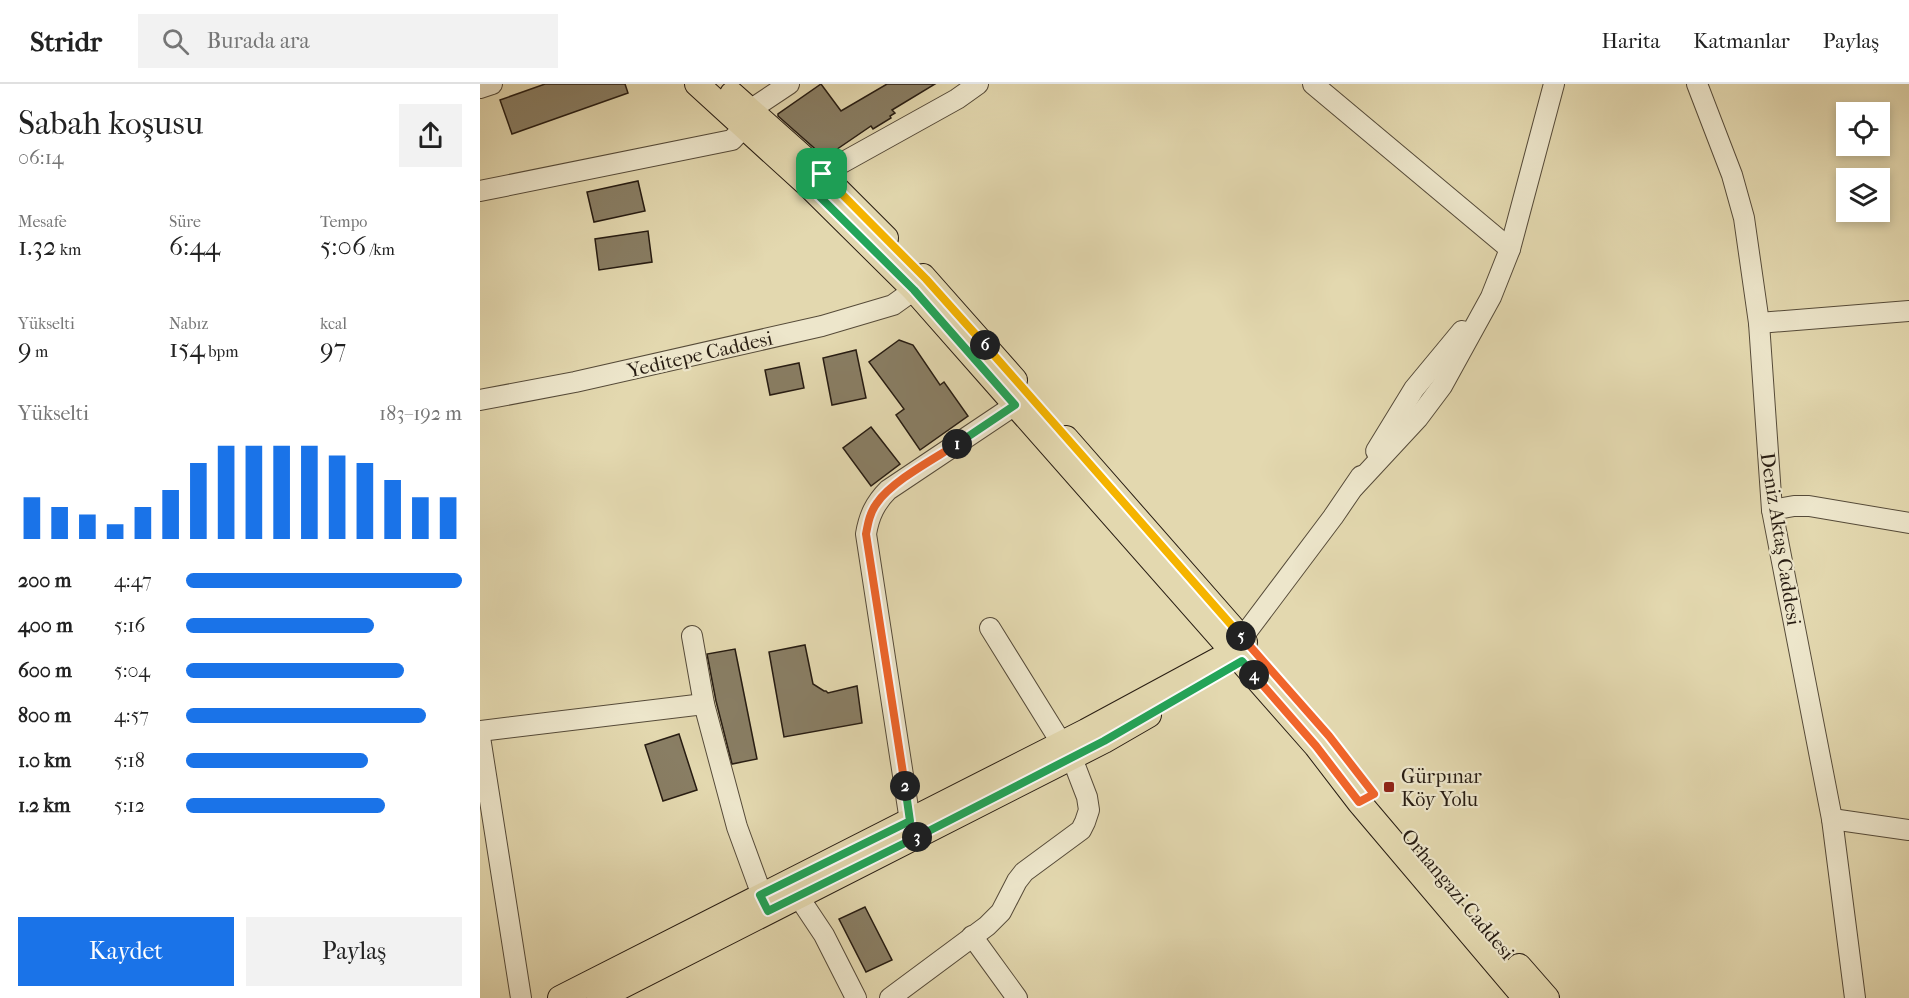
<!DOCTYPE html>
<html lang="tr">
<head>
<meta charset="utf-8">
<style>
  :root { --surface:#fff; --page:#f2f2f2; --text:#222; --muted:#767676; --line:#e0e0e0; --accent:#1a73e8 }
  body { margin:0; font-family:"IM FELL French Canon",serif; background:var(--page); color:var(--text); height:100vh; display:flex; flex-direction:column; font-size:22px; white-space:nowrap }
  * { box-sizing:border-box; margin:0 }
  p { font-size:20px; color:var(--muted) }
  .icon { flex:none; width:33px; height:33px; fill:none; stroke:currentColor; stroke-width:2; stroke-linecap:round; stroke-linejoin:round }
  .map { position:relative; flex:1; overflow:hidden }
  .sheet { display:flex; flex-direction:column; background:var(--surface); width:480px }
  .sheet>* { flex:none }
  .fabs { position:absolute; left:1356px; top:18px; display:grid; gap:12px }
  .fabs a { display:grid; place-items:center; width:54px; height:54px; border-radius:0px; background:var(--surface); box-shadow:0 3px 9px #0003; font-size:30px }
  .pin { position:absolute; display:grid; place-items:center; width:51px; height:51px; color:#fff; margin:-26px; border-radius:12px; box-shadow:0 3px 9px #0006 }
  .km { position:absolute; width:30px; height:30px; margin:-15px; border-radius:50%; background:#222; color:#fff; font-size:16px; line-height:30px; text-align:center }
  .round { display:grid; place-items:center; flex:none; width:63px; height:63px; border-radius:0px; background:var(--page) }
  .summary { display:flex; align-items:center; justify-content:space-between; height:102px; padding:0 18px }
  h1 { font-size:33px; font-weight:600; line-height:45px }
  .metrics { display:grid; grid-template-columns:repeat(3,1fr); gap:9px; height:102px; padding:6px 18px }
  .metrics div { display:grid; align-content:center }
  .metrics b { font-size:26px; font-weight:600 }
  .metrics small { font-size:16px; font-weight:400 }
  .metrics p { font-size:16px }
  .chart { height:168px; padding:12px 18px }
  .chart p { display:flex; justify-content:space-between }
  .chart svg { width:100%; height:108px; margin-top:6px; stroke:var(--accent); stroke-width:6 }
  .button { display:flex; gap:12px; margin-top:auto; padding:12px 18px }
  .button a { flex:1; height:69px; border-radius:0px; background:var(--accent); color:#fff; font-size:24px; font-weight:600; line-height:69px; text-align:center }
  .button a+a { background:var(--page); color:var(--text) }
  ul { padding:0 18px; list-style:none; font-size:20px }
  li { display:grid; grid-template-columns:96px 72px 1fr; align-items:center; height:45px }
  li i { height:15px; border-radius:8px; background:var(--accent) }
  header { display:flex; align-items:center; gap:36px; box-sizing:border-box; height:84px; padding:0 30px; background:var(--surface); border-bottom:2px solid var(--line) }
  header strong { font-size:28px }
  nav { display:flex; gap:33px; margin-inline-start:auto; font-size:21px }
  .search { width:420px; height:54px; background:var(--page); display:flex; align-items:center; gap:15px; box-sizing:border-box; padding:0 21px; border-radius:0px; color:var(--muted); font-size:22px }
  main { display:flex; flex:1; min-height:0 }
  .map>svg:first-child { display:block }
  .building { fill:#897e64; stroke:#271c12; stroke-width:1.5 }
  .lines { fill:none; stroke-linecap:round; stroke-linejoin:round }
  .minor-casing { stroke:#564b39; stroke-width:22 }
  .major-casing { stroke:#271c12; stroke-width:26 }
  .minor { stroke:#ede6cb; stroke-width:20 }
  .major { stroke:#e3d8af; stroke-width:24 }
  .split-1-casing { stroke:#fff; stroke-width:12 }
  .split-2-casing { stroke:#fff; stroke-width:12 }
  .split-3-casing { stroke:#fff; stroke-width:12 }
  .split-4-casing { stroke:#fff; stroke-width:12 }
  .split-5-casing { stroke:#fff; stroke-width:12 }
  .split-6-casing { stroke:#fff; stroke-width:12 }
  .split-7-casing { stroke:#fff; stroke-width:12 }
  .split-1 { stroke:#22a559; stroke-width:8 }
  .split-2 { stroke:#f0652b; stroke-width:8 }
  .split-3 { stroke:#22a559; stroke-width:8 }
  .split-4 { stroke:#22a559; stroke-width:8 }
  .split-5 { stroke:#f0652b; stroke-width:8 }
  .split-6 { stroke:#f5b400; stroke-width:8 }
  .split-7 { stroke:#f5b400; stroke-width:8 }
  .poi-dot { fill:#8f2418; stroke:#ede6cb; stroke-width:2 }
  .labels { text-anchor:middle; stroke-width:4.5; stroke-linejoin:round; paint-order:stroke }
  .street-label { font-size:20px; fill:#271c12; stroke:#ede6cb }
  .poi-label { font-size:20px; fill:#271c12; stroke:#ede6cb; text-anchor:start }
</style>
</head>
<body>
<header>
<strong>Stridr</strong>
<div class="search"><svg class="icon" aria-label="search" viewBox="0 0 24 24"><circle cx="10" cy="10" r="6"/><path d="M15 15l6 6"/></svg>Burada ara</div>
<nav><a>Harita</a><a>Katmanlar</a><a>Paylaş</a></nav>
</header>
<main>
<section class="sheet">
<div class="summary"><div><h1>Sabah koşusu</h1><p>06:14</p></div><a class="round"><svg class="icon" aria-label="share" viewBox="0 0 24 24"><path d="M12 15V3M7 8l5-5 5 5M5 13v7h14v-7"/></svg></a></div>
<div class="metrics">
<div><p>Mesafe</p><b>1.32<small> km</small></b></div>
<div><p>Süre</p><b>6:44</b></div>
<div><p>Tempo</p><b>5:06<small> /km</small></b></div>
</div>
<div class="metrics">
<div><p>Yükselti</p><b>9<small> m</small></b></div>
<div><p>Nabız</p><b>154<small> bpm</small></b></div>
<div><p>kcal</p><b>97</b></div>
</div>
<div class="chart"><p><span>Yükselti</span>183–192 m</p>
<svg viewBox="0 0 160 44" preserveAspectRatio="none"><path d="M5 44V27M15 44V31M25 44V34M35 44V38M45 44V31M55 44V24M65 44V13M75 44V6M85 44V6M95 44V6M105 44V6M115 44V10M125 44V13M135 44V20M145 44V27M155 44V27"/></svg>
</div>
<ul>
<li><b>200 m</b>4:47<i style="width:100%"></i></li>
<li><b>400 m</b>5:16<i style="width:68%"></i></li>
<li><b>600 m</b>5:04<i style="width:79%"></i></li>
<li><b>800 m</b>4:57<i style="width:87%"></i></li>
<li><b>1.0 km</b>5:18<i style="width:66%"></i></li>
<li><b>1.2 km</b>5:12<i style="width:72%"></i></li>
</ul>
<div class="button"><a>Kaydet</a><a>Paylaş</a></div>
</section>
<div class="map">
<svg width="1429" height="914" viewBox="0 0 1429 914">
  <rect width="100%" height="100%" fill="#e3d8af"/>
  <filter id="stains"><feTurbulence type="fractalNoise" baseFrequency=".00333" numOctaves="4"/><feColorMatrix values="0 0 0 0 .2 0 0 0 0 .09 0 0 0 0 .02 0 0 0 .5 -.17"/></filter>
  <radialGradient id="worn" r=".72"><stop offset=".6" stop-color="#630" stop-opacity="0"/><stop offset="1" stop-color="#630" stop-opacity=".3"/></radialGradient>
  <g class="building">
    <path d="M65 0H145L148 9 32 50 20 16Z"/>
    <path d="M341 0 361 27 407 0H455L412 26 415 29 410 32 411 34 393 45 391 42 347 72 341 70 298 32V30Z"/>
    <path d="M158 97 165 127 114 138 107 108Z"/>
    <path d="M168 147 172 178 119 186 115 155Z"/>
    <path d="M419 256 433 261 460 301 464 298 488 332 440 366 416 331 424 325 389 278Z"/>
    <path d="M376 266 386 314 352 321 343 274Z"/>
    <path d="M319 279 324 304 290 311 285 286Z"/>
    <path d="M391 343 420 380 391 402 363 364Z"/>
    <path d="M325 561 333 600 344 607H346L348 609 377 602 382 639 304 653 289 568Z"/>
    <path d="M255 565 277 675 252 680 236 617 227 570Z"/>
    <path d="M199 650 217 706 183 717 165 661Z"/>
    <path d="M385 823 412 876 386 888 359 835Z"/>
  </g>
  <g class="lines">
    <g class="minor-casing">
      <g id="minor">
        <path d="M833 0 1030 165"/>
        <path d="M1217 0 1252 91 1264 134 1279 239 1292 426 1352 735 1375 914"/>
        <path d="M0 4 12 0"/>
        <path d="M270 26 309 0"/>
        <path d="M332 101 342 90 477 15 498 0"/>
        <path d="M0 107 252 56 264 43"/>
        <path d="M1279 239 1429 227"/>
        <path d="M0 316 95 298 342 242 413 221 434 206"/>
        <path d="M896 367 934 305 982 247"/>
        <path d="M874 403 938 334 962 302 1011 213 1030 165 1074 0"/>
        <path d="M1292 426 1314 422H1329L1429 439"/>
        <path d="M510 544 582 660"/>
        <path d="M212 552 224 620 257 743 287 825"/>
        <path d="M762 554 853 433 881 392"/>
        <path d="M0 647 224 620"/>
        <path d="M0 653 41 914"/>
        <path d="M1352 735 1429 746"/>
        <path d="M430 737 386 450C389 432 395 419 408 406L535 321"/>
        <path d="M318 812 344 851 376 914"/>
        <path d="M492 852 537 914"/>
        <path d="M410 914 507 842 521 828 537 797 544 788 601 746 605 738 609 726 607 713 592 674"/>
      </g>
    </g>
    <g class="major-casing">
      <g id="major">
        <path d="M217 0 330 103 434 206 836 662 879 718 1045 914"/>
        <path d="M252 10 342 90 406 154"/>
        <path d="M443 192 535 296"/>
        <path d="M586 354 765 558"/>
        <path d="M1039 882 1067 914"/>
        <path d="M80 914 606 647 743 573 762 554"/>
        <path d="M119 914 624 657 669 631"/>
      </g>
    </g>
    <use href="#minor" class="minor"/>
    <use href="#major" class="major"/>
  </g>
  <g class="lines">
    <g class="split-1-casing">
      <path id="split-1" d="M342 90 330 103 434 206 535 321 477 360"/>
    </g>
    <g class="split-2-casing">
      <path id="split-2" d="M425 702 386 450C388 439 390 428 397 419 412 397 454 375 477 360"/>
    </g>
    <g class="split-3-casing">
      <path id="split-3" d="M425 702 430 737 280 811 288 827 437 753"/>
    </g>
    <g class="split-4-casing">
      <path id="split-4" d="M437 753 624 657 762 577 774 591"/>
    </g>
    <g class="split-5-casing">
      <path id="split-5" d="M761 552 849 652 894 710 879 718 836 662 774 591"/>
    </g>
    <g class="split-6-casing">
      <path id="split-6" d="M505 261 761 552"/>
    </g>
    <g class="split-7-casing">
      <path id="split-7" d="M342 90 446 195 505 261"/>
    </g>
    <use href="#split-1" class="split-1"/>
    <use href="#split-2" class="split-2"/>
    <use href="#split-3" class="split-3"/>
    <use href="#split-4" class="split-4"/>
    <use href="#split-5" class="split-5"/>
    <use href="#split-6" class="split-6"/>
    <use href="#split-7" class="split-7"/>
  </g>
  <rect class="poi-dot" x="903" y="697" width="12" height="12" rx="3"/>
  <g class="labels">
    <g class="street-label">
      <text transform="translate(220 270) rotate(-13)" y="7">Yeditepe Caddesi</text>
      <text transform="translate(1301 455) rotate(81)" y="7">Deniz Aktaş Caddesi</text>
      <text transform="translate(978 810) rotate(50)" y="7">Orhangazi Caddesi</text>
    </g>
    <g class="poi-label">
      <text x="921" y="699">Gürpınar<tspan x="921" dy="23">Köy Yolu</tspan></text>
    </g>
  </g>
  <rect width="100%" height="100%" filter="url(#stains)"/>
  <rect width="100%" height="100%" fill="url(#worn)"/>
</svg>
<div class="fabs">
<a><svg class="icon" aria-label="locate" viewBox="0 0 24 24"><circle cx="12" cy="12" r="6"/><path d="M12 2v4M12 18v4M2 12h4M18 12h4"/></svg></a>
<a><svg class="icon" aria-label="layers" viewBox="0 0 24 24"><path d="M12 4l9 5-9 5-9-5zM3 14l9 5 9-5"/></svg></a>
</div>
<div class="pin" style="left:342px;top:90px;background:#1e9e55"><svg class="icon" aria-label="arrive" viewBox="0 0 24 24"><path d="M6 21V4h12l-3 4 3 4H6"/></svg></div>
<b class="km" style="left:477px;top:360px">1</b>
<b class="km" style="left:425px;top:702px">2</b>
<b class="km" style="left:437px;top:753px">3</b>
<b class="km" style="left:774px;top:591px">4</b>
<b class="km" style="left:761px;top:552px">5</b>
<b class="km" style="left:505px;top:261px">6</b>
</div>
</main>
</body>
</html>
